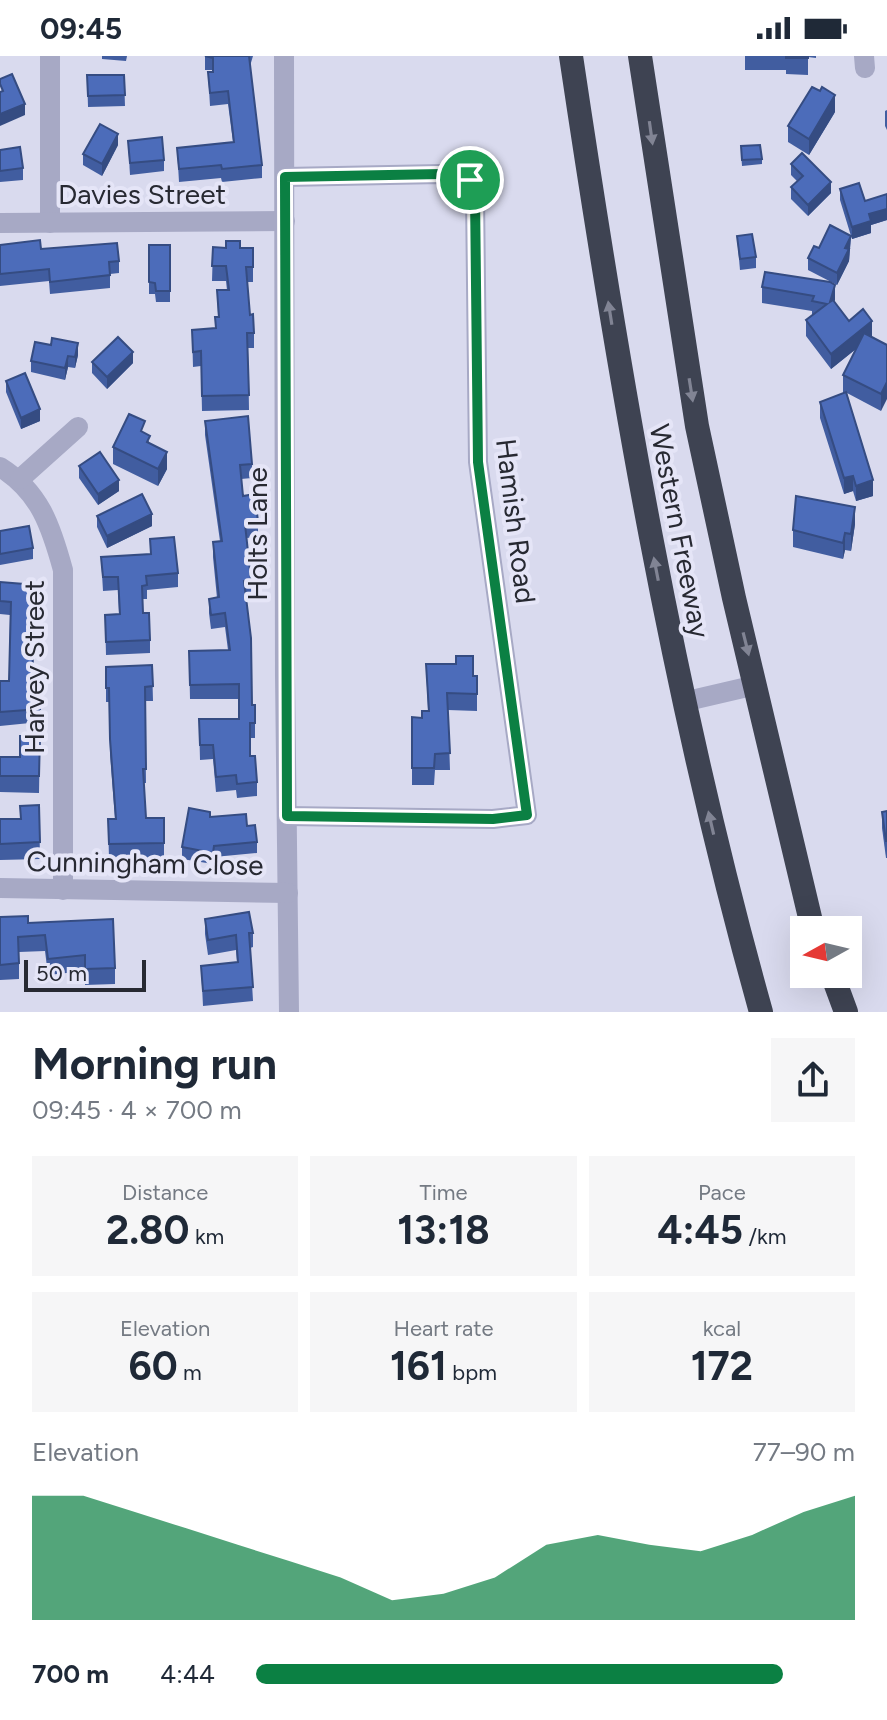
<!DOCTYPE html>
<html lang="en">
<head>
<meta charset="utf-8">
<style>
  :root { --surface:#fff; --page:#f6f6f7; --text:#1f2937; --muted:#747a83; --accent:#0b8043 }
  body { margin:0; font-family:Figtree,sans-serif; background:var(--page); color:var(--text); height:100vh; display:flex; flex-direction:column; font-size:30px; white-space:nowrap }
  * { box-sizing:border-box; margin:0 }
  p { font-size:26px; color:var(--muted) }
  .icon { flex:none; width:44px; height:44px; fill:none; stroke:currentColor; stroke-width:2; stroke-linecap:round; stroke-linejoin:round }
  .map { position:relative; height:956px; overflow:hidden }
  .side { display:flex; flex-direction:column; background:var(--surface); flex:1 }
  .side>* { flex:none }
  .needle { width:52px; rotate:262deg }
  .buttons { position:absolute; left:790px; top:860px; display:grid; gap:16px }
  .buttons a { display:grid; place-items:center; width:72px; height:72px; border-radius:0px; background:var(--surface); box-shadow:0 8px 32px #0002; font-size:40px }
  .scale { position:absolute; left:24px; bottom:20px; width:122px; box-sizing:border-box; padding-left:8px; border:4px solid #272932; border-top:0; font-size:22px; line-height:28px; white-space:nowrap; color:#272932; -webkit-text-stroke:6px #e5e5f7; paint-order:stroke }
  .pin { position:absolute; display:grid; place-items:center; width:68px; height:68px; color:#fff; margin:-34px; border:4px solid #fff; border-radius:50%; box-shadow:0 2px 8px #0007 }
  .round { display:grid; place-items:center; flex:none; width:84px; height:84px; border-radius:0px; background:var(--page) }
  .overview { display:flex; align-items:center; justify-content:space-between; height:136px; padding:0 32px }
  h1 { font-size:44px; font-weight:700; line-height:60px }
  .figures { display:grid; grid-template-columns:repeat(3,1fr); gap:12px; height:136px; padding:8px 32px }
  .figures div { display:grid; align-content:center; border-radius:0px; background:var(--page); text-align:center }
  .figures b { font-size:40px; font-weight:700 }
  .figures small { font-size:22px; font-weight:400 }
  .figures p { font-size:22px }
  .chart { height:224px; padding:16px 32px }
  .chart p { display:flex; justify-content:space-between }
  .chart svg { width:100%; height:144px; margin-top:8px; fill:var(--accent); opacity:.7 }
  ul { padding:0 32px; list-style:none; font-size:26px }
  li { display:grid; grid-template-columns:128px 96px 1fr; align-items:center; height:60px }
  li i { height:20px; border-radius:10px; background:var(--accent) }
  .status { display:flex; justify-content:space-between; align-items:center; height:56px; padding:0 40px; background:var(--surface); direction:ltr }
  .status svg { height:22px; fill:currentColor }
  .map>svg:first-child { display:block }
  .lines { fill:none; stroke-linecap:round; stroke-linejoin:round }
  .minor { stroke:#a7a9c5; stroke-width:20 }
  .highway { stroke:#3e4352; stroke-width:24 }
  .wall { fill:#415da0 }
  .shaded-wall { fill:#354c82 }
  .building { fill:#4c6cba; stroke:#354c82; stroke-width:2 }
  .oneway { fill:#818494 }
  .route-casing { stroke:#fff; stroke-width:16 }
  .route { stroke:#0b8043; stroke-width:10 }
  .labels { text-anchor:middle; stroke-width:8; stroke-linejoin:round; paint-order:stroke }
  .street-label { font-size:28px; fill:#272932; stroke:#e5e5f7 }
</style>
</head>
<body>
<div class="status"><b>09:45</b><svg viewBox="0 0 49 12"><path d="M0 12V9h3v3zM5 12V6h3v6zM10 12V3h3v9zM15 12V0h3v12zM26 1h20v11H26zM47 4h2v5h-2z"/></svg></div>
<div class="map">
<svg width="887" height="956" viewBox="0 0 887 956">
  <rect width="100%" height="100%" fill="#d9daee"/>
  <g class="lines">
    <g class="minor">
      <path d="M50 0V167"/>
      <path d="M284 0 285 620 289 956"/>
      <path d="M864 0 865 12"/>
      <path d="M285 121 441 118 465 120 473 129 475 138 478 406 527 759 493 763 287 760"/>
      <path d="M0 167 285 165"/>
      <path d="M0 411C40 436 51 470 63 514V834"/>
      <path d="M20 423 78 371"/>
      <path d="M683 646 756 629"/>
      <path d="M0 832 288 837"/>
    </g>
    <g class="highway">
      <path d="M571 0C619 322 673 642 761 956"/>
      <path d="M640 0 697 370 734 542 813 874"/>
      <path d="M832 918 846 956"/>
    </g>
  </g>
  <g class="wall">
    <path d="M102 0H127L126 5 102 3Z"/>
    <path d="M205 0H253L250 10 262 109V122L222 126 221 122 179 126 177 92 233 86 228 48 210 50 208 16H213V14H205Z"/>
    <path d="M745 0H816V2L808 1V19L786 18V14H745Z"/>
    <path d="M87 19H124L125 50 88 51Z"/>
    <path d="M887 54V74L885 70V55Z"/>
    <path d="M835 56 809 99 788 86V70Z"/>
    <path d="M128 85 164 104V115L130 119Z"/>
    <path d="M118 89 102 120 83 109V98Z"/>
    <path d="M0 94 23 112V124L0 126Z"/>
    <path d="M741 96 762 103V108L742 110Z"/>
    <path d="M791 108 831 137 808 160 791 143V131L797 125 791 119Z"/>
    <path d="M840 133 865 145 887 138V164L871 169V177L852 183 851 180 849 205 837 229 808 214V202L819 192 851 180 840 144Z"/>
    <path d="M737 180 756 201V212L740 214Z"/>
    <path d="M0 189 119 205V217L110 218V232L50 238 49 225 0 230Z"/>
    <path d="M149 189H170V246H156L155 238H149Z"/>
    <path d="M213 191 253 192V226H247L250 259 254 277V292H248L249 354 202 355 201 310 193 311 192 274 215 272V261H218L217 234H227L226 225H212Z"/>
    <path d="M765 216 834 246 849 265 871 281 887 289 881 355 847 337 873 440 856 445 853 435 844 438 820 362V346L845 337 843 336V319L856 293 831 313 806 280V264L812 260V255L762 247V231Z"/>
    <path d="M78 299 75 312 68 311 65 324 31 316V305Z"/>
    <path d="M92 306 133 307 107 333 92 317Z"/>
    <path d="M6 325 40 365 21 373 6 336Z"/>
    <path d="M205 365 252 408V422L241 423 243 440 258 466V481L246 482 251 524V539H246L252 649H255V682H250V700L257 726V740L237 742 236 734 216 736 213 703 200 704 199 663H239V643H190L189 595 228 594 225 571 211 573 209 557V543L217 542 213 501V486L220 485 205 379Z"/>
    <path d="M145 378 150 388 167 413 158 430 113 408V391Z"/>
    <path d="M79 410 119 435 98 449 79 422Z"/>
    <path d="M97 460 152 470 107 492 97 471Z"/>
    <path d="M855 468 851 495 845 494 843 503 793 491V474Z"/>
    <path d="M0 475 33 492V503L0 509Z"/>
    <path d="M150 483 178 517V531L147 534V543H142L143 557 150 584V597L106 599 105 559 119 558 118 534 103 535 101 501 150 498Z"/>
    <path d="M0 526 36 543 32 579 33 615 40 653V666L0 670V625H9L10 559 0 558Z"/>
    <path d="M426 608 473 620H477V655L448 654 450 714H435L434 729H412V661L422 662 428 655Z"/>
    <path d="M152 609 153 645H145L146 727H144L146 762H164V802L109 803 108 763H115L110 698 109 646H106V611Z"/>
    <path d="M40 680 39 737 0 736V701H20Z"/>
    <path d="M39 749 40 803 0 804V763H20Z"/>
    <path d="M887 755V802H886L882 772V756Z"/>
    <path d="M210 761 247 770 257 786V797L214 801 213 808 182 803V791Z"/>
    <path d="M0 861 28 867 115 912V928L85 929V915L48 919 45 895 19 896V923L0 924Z"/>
    <path d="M205 863 253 877V891L250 892 253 945 203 950 201 910 237 906 236 894 208 899 205 878Z"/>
  </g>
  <g class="shaded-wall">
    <path d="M835 39V56L809 99V83Z"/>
    <path d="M25 48V59L0 70V58Z"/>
    <path d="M118 78V89L102 120V108Z"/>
    <path d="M831 126V137L808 160V149Z"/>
    <path d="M887 153V164L871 169V177L852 183V171L869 158Z"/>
    <path d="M851 180 849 205 837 229V217L845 192Z"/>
    <path d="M835 229V244L830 261V246Z"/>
    <path d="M872 265V280L831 313V298Z"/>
    <path d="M78 287V299L75 312V301Z"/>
    <path d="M133 296V307L107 333V321Z"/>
    <path d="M68 300V311L65 324V312Z"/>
    <path d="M887 326V343L881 355V338Z"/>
    <path d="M40 353V365L21 373V362Z"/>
    <path d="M167 396V413L158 430V413Z"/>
    <path d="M853 420V435L844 438V422Z"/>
    <path d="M119 424V435L98 449V438Z"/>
    <path d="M873 424V440L856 445V430Z"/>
    <path d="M855 451V468L851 495V478Z"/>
    <path d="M152 458V470L107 492V480Z"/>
    <path d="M845 477V494L843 503V487Z"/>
    <path d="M36 529V543L32 579V565Z"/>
  </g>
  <g class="building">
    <path d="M205 0H249L262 109 222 113 221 109 179 113 177 92 234 86 228 35 210 37 208 16H213V2Z"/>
    <rect x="786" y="0" width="22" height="2"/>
    <path d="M12 18 25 48 0 58V36L3 35 0 28V23Z"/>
    <path d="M87 19H124L125 39 88 40Z"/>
    <path d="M812 31 820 35 822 31 835 39 809 83 788 70Z"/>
    <path d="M100 68 118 78 102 108 83 98Z"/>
    <path d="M162 81 164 104 130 107 128 85Z"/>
    <path d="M760 89 762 103 742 104 741 90Z"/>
    <path d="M20 91 23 112 0 115V94Z"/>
    <path d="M802 97 831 126 808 149 791 131 803 120 791 108Z"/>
    <path d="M859 127 865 145 887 138V153L869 158 871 165 852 171 840 133Z"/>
    <path d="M830 169 851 180 845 192 849 193 837 217 808 202 814 190 819 192Z"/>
    <path d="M752 178 756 201 740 203 737 180Z"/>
    <path d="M40 184 41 193 117 187 119 205 109 206 110 219 50 226 49 213 0 218V189Z"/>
    <path d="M226 185H240V192H253V211H246L250 259 253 258 254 277H247L249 339 202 340 201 295 193 296 192 274 216 272 215 261H219L217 234H229L226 210H212L213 191 226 192Z"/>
    <path d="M149 189H170V235H156L155 227 149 226Z"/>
    <path d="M765 216 830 226 835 229 830 246 833 244 849 265 863 253 872 265 831 298 806 264 827 248 812 245 814 240 762 231Z"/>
    <path d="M864 277 887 289V326L881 338 843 319Z"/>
    <path d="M118 281 133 296 107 321 92 306Z"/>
    <path d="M52 282 78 287 75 301 68 300 65 312 31 305 35 286 51 289Z"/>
    <path d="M25 317 40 353 21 362 6 325Z"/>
    <path d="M846 336 873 424 856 430 853 420 844 422 820 346Z"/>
    <path d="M129 358 145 365 141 375 150 380 147 386 167 396 158 413 113 391Z"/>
    <path d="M248 360 252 408 240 409 243 440 255 438 258 466 245 468 251 524 244 525 251 582 252 649H255V667H250V700H255L257 726 237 728 236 719 216 721 213 689H200L199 663H239V628L190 629 189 595 230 594 225 557 211 559 209 543 219 541 213 486 222 485 205 365Z"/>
    <path d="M100 396 119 424 98 438 79 410Z"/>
    <path d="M142 438 152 458 107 480 97 460Z"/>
    <path d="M796 440 855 451 851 478 845 477 843 487 793 474Z"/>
    <path d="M29 470 33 492 0 498V475Z"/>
    <path d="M174 481 178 517 146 520 147 529 142 530 143 557H149L150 584 106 586 105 559 120 558 118 521H103L101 501 151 498 150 483Z"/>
    <path d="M0 526 36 529 32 565 33 615H36L40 653 0 656V625H9L11 546 0 545Z"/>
    <path d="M456 600H473V620H477V638L447 637 450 697 435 698 434 712H412V661L422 662V655H429L426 608H456Z"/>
    <path d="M152 609 153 630 145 631 146 713H143L146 762H164V787L109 788 108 763H116L110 683 109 632H106V611Z"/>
    <path d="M20 680H40L39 720H0V701H20Z"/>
    <path d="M39 749 40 786 0 788V763H21L20 750Z"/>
    <path d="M189 752 210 756V761L246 758 247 770 255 769 257 786 214 790 213 797 182 791Z"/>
    <path d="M887 755V785H886L882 756Z"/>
    <path d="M249 856 253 877H249L253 931 203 935 201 910 238 906 236 879 208 884 205 863Z"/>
    <path d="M28 860V867L113 863 115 912 85 913V899L48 903 45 879 18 881 19 907 0 909V861Z"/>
  </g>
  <defs><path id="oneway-solid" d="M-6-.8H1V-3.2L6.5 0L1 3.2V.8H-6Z" transform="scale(2)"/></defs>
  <g class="oneway">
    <use href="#oneway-solid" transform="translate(651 77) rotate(82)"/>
    <use href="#oneway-solid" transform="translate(610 257) rotate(-99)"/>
    <use href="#oneway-solid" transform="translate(691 334) rotate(81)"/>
    <use href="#oneway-solid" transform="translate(656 513) rotate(-101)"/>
    <use href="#oneway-solid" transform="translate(746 588) rotate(76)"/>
    <use href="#oneway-solid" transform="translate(711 767) rotate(-103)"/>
  </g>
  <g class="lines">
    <g class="route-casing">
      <path id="route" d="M441 118C459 119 471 119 475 138L478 406 527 759 493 763 287 760 285 121Z"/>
    </g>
    <use href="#route" class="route"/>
  </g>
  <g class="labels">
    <g class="street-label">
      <text x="142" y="148">Davies Street</text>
      <text transform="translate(516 465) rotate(83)" y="10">Hamish Road</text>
      <text transform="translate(680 475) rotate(79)" y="10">Western Freeway</text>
      <text transform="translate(257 478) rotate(-90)" y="10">Holts Lane</text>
      <text transform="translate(34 611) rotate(-90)" y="10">Harvey Street</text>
      <text transform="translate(145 807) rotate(1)" y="10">Cunningham Close</text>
    </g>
  </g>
</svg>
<div class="buttons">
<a><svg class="needle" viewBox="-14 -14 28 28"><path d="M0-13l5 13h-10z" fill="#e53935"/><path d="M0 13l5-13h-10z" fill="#747a83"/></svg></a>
</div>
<div class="scale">50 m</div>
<div class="pin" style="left:470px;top:124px;background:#1e9e55"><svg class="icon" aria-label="arrive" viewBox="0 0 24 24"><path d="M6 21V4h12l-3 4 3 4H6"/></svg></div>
</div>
<section class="side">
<div class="overview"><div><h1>Morning run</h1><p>09:45 · 4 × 700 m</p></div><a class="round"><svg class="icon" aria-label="share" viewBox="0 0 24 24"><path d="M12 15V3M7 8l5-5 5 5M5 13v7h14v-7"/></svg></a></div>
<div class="figures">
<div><p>Distance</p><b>2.80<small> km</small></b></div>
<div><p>Time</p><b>13:18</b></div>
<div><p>Pace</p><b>4:45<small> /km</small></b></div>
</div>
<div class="figures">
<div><p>Elevation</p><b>60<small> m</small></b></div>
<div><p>Heart rate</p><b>161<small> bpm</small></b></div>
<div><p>kcal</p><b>172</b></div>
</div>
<div class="chart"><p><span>Elevation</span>77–90 m</p>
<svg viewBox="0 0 160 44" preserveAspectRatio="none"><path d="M0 44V6L10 6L20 11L30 16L40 21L50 26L60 31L70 38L80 36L90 31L100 21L110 18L120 21L130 23L140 18L150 11L160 6V44z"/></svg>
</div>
<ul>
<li><b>700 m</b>4:44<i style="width:88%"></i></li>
</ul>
</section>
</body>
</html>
